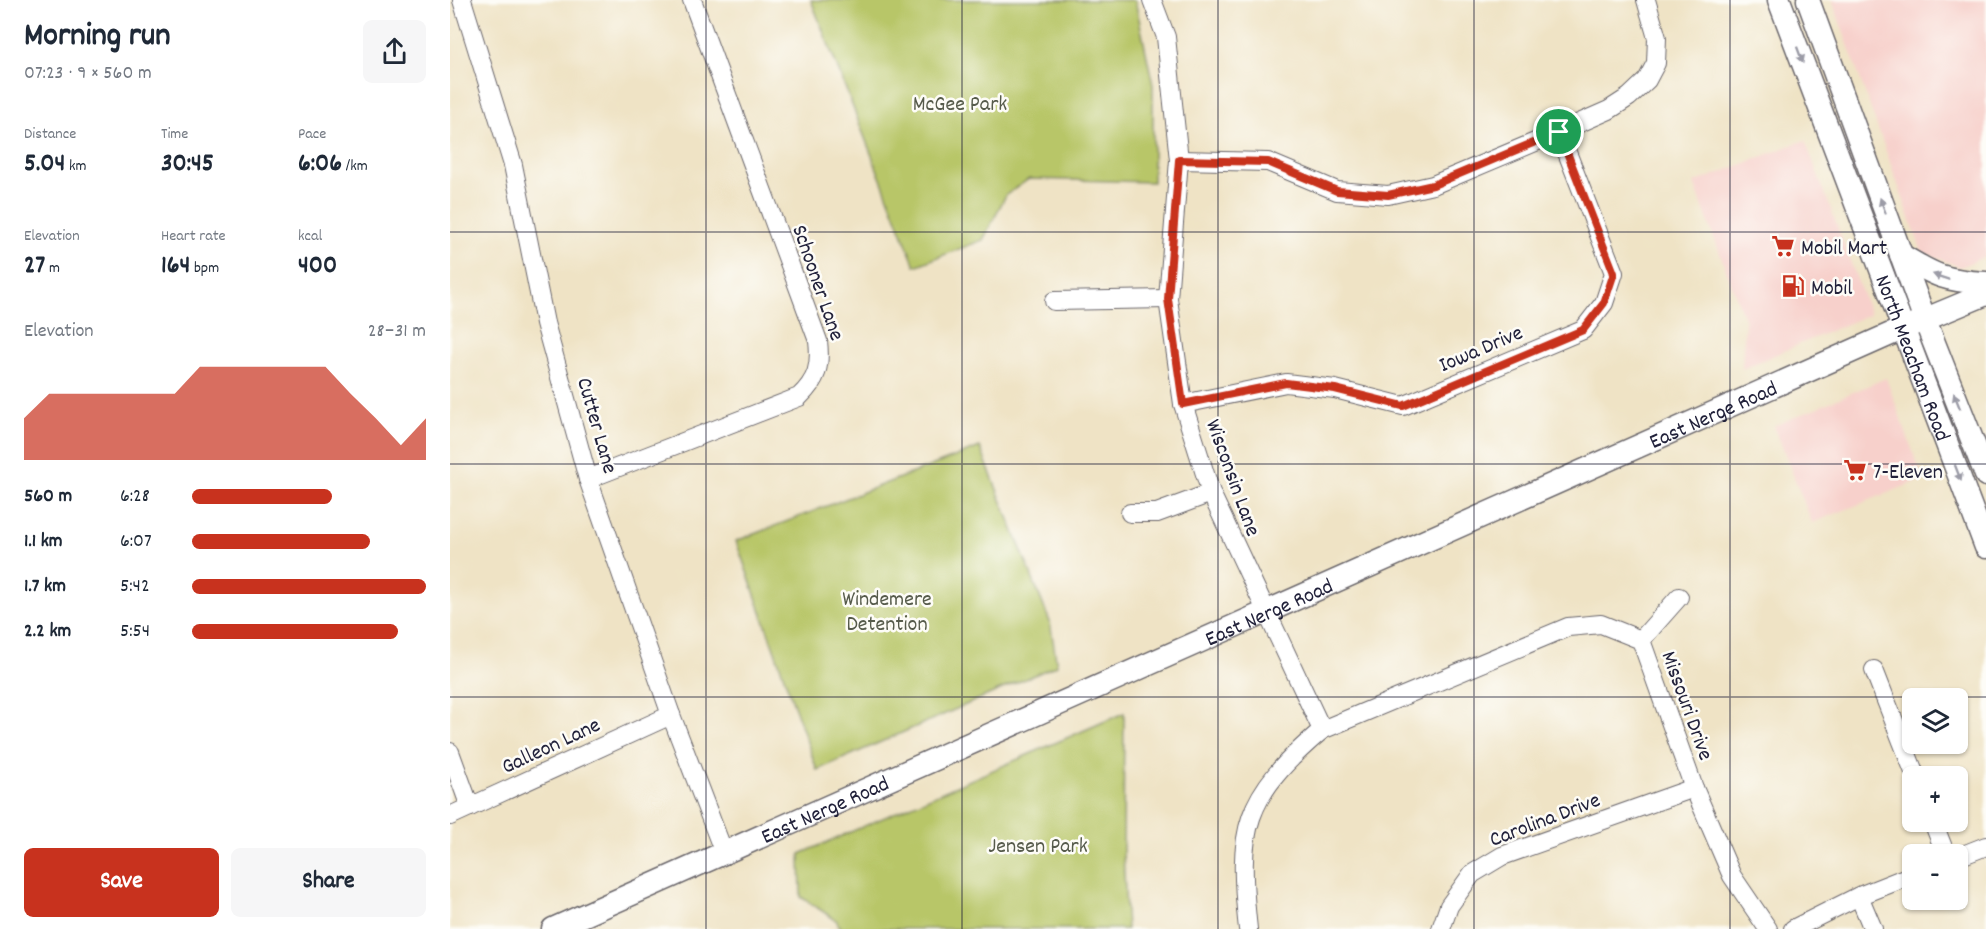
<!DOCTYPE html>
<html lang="en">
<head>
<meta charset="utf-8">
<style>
  :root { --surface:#fff; --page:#f6f6f7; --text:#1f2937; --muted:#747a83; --accent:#c8321e }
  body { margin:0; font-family:Dekko,sans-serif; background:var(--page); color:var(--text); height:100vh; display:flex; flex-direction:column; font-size:22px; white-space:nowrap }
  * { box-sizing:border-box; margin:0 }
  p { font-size:20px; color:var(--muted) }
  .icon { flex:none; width:33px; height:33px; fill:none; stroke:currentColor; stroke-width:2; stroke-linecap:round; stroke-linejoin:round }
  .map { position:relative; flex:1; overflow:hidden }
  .panel { display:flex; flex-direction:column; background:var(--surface); width:450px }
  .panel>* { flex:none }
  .tools { position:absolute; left:1452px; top:688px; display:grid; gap:12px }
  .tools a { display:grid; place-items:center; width:66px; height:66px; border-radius:9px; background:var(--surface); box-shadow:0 2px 4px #0004; font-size:30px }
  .pin { position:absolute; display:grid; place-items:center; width:51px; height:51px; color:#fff; margin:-26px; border:3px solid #fff; border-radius:50%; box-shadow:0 2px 6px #0007 }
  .round { display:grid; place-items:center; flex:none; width:63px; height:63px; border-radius:9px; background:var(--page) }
  .head { display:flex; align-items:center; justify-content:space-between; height:102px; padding:0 24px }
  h1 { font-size:33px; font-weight:800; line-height:45px }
  .metrics { display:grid; grid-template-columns:repeat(3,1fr); gap:9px; height:102px; padding:6px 24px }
  .metrics div { display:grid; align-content:center }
  .metrics b { font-size:26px; font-weight:800 }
  .metrics small { font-size:16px; font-weight:400 }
  .metrics p { font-size:16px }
  .chart { height:168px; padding:12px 24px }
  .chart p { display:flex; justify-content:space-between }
  .chart svg { width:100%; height:108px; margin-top:6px; fill:var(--accent); opacity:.7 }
  .button { display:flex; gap:12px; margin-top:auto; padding:12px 24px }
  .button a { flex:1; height:69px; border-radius:9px; background:var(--accent); color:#fff; font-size:24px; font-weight:800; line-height:69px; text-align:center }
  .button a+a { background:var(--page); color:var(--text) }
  ul { padding:0 24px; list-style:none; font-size:20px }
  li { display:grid; grid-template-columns:96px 72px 1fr; align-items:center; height:45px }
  li i { height:15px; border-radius:8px; background:var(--accent) }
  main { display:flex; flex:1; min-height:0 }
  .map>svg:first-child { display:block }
  .built { fill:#f7d0cb }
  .green { fill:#b8c668; stroke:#6d7452; stroke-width:1.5 }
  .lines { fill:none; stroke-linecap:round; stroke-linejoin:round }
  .minor-casing { stroke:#6a666b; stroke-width:20 }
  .major-casing { stroke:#6a666b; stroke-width:25 }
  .minor { stroke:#fff; stroke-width:18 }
  .major { stroke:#fff; stroke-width:22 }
  .oneway { fill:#9c9ca7 }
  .route-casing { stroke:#fff; stroke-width:12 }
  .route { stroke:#c8321e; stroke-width:8 }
  .grid { fill:none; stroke:#22223b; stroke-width:1.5; stroke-opacity:0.55 }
  .labels { text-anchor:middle; stroke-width:5; stroke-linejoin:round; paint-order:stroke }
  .park-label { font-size:22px; fill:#565b4b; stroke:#fdfcf7 }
  .poi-label { font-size:22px; fill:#22223b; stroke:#fdfcf7; text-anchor:start }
  .street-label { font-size:22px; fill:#22223b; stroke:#fdfcf7 }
</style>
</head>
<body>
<main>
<section class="panel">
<div class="head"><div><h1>Morning run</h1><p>07:23 · 9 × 560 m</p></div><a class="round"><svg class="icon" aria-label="share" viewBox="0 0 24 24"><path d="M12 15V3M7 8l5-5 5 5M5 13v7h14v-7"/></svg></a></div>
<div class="metrics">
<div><p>Distance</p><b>5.04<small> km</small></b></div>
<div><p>Time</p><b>30:45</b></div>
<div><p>Pace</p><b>6:06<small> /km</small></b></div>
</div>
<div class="metrics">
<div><p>Elevation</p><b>27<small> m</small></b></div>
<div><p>Heart rate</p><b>164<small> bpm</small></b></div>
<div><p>kcal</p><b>400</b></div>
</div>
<div class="chart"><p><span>Elevation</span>28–31 m</p>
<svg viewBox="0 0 160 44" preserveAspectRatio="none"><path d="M0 44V27L10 17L20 17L30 17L40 17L50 17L60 17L70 6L80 6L90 6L100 6L110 6L120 6L130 17L140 27L150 38L160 27V44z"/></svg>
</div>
<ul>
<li><b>560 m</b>6:28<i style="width:60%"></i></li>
<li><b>1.1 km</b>6:07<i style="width:76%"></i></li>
<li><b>1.7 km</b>5:42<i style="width:100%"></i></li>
<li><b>2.2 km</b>5:54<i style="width:88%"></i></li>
</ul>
<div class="button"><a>Save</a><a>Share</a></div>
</section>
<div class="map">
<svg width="1536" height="929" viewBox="0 0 1536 929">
  <rect width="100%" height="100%" fill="#fdfcf7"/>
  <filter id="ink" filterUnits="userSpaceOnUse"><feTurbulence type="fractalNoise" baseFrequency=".0167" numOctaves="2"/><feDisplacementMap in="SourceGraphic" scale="12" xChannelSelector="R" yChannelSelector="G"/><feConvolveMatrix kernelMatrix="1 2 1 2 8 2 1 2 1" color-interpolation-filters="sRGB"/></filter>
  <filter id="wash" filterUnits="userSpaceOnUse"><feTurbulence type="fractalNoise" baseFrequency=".008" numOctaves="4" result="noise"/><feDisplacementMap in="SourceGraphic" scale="24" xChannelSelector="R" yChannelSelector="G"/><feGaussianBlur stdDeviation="1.35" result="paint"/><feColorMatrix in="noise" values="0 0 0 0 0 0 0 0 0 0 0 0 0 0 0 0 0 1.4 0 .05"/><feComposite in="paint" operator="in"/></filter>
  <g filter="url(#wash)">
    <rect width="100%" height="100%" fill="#efe3c5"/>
    <g class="built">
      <path d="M1382 0H1536V256L1510 267 1472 252Z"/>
      <path d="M1355 140 1420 314 1292 369 1295 321 1244 183Z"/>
      <path d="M1436 378 1473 479 1362 523 1324 426Z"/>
    </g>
    <g class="green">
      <path d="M361 0H685L703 85V182L579 179 556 195 533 240 465 266Z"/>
      <path d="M530 447 600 622 607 665 367 770 286 541Z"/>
      <path d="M674 713 673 853 677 929H391L386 920 351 897 350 854Z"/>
    </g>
  </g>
  <g filter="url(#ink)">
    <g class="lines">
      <g class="minor-casing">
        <g id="minor">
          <path d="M12 0 63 165 95 323 138 479 221 715 274 853"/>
          <path d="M702 0 716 37 729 160 718 299 733 404 761 493 872 730"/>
          <path d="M729 160 818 162 887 191 938 195 983 185 1109 132 1159 110 1179 97 1197 80 1206 63 1207 38 1196 0"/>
          <path d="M604 301 718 299"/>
          <path d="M733 404 836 383 885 389 953 406 1133 330 1154 303 1164 273 1109 132"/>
          <path d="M138 479 349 397C367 380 371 366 368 341L242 0"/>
          <path d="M680 513H707L761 493"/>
          <path d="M1191 640 1229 597"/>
          <path d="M1424 670 1466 777"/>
          <path d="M0 752 20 807"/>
          <path d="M0 816 221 715"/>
          <path d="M1483 822 1496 855"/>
          <path d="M1508 857 1536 846"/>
          <path d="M1409 896 1423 929"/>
          <path d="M798 929C787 829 793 797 872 730L1118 627 1151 624 1191 640 1244 788 1282 876 1318 929"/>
          <path d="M991 929 999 906 1022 874 1052 856 1244 788"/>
          <path d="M1343 929 1409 896 1462 875"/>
        </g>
      </g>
      <g class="major-casing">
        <g id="major">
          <path id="s1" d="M1329 0 1536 547"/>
          <path d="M1358 0 1475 320 1536 475"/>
          <path d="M1451 255C1485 276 1496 281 1536 283"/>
          <path id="s2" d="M103 929 1452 329 1536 294"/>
        </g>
      </g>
      <use href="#minor" class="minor"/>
      <use href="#major" class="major"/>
    </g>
    <defs><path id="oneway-solid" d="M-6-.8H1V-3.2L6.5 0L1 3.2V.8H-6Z" transform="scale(1.5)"/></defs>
    <g class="oneway">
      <use href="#oneway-solid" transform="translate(1350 55) rotate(70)"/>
      <use href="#oneway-solid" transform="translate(1433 206) rotate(-110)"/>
      <use href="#oneway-solid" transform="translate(1491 277) rotate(-161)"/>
      <use href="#oneway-solid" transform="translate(1507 401) rotate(-112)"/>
      <use href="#oneway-solid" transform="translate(1508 473) rotate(69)"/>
    </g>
  </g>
  <g class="lines" filter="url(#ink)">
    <g class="route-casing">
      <path id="route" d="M1109 132 1164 273 1154 303 1133 330 953 406 885 389 836 383 733 404 718 299 729 160 818 162 887 191 938 195 983 185Z"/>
    </g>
    <use href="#route" class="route"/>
  </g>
  <path class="grid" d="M256 0V929M512 0V929M768 0V929M1024 0V929M1280 0V929M0 232H1536M0 464H1536M0 697H1536"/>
  <defs>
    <g id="supermarket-bare" transform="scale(1.8)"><path d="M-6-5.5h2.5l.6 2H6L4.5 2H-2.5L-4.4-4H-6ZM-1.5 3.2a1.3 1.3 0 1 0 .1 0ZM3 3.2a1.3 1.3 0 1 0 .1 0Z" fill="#c8321e" stroke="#fdfcf7" stroke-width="2.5" paint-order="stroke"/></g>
    <g id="fuel-bare" transform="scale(1.8)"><path d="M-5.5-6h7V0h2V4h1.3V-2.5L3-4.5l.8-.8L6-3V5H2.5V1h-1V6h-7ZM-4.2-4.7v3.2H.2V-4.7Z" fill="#c8321e" stroke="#fdfcf7" stroke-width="2.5" paint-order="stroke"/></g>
  </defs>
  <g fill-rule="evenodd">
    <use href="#supermarket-bare" x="1333" y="246"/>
    <use href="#fuel-bare" x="1343" y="286"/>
    <use href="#supermarket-bare" x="1405" y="470"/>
  </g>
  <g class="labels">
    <g class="park-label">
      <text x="510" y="110">McGee Park</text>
      <text x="437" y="605">Windemere<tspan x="437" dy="25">Detention</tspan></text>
      <text x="588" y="852">Jensen Park</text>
    </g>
    <g class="poi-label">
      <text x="1351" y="254">Mobil Mart</text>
      <text x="1361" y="294">Mobil</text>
      <text x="1423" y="478">7-Eleven</text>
    </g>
    <g class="street-label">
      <text transform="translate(370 282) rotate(71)" y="8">Schooner Lane</text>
      <text transform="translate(1030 347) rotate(-23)" y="8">Iowa Drive</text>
      <text dy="8" stroke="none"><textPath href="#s1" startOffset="382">North Meacham Road</textPath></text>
      <text dy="8" stroke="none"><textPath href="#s2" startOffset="1269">East Nerge Road</textPath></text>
      <text transform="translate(149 425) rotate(74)" y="8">Cutter Lane</text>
      <text transform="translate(785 477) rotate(70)" y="8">Wisconsin Lane</text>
      <text dy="8" stroke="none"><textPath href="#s2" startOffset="783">East Nerge Road</textPath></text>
      <text transform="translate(1239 705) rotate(70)" y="8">Missouri Drive</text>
      <text transform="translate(100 744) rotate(-25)" y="8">Galleon Lane</text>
      <text dy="8" stroke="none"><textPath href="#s2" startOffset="297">East Nerge Road</textPath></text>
      <text transform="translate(1094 818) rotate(-21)" y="8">Carolina Drive</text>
    </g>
  </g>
</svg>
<div class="tools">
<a><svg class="icon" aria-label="layers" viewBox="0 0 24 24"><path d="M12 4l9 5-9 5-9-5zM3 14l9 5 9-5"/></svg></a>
<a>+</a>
<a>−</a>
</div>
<div class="pin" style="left:1109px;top:132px;background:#1e9e55"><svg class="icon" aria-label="arrive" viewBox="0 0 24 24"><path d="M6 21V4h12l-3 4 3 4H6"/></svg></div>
</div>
</main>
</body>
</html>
